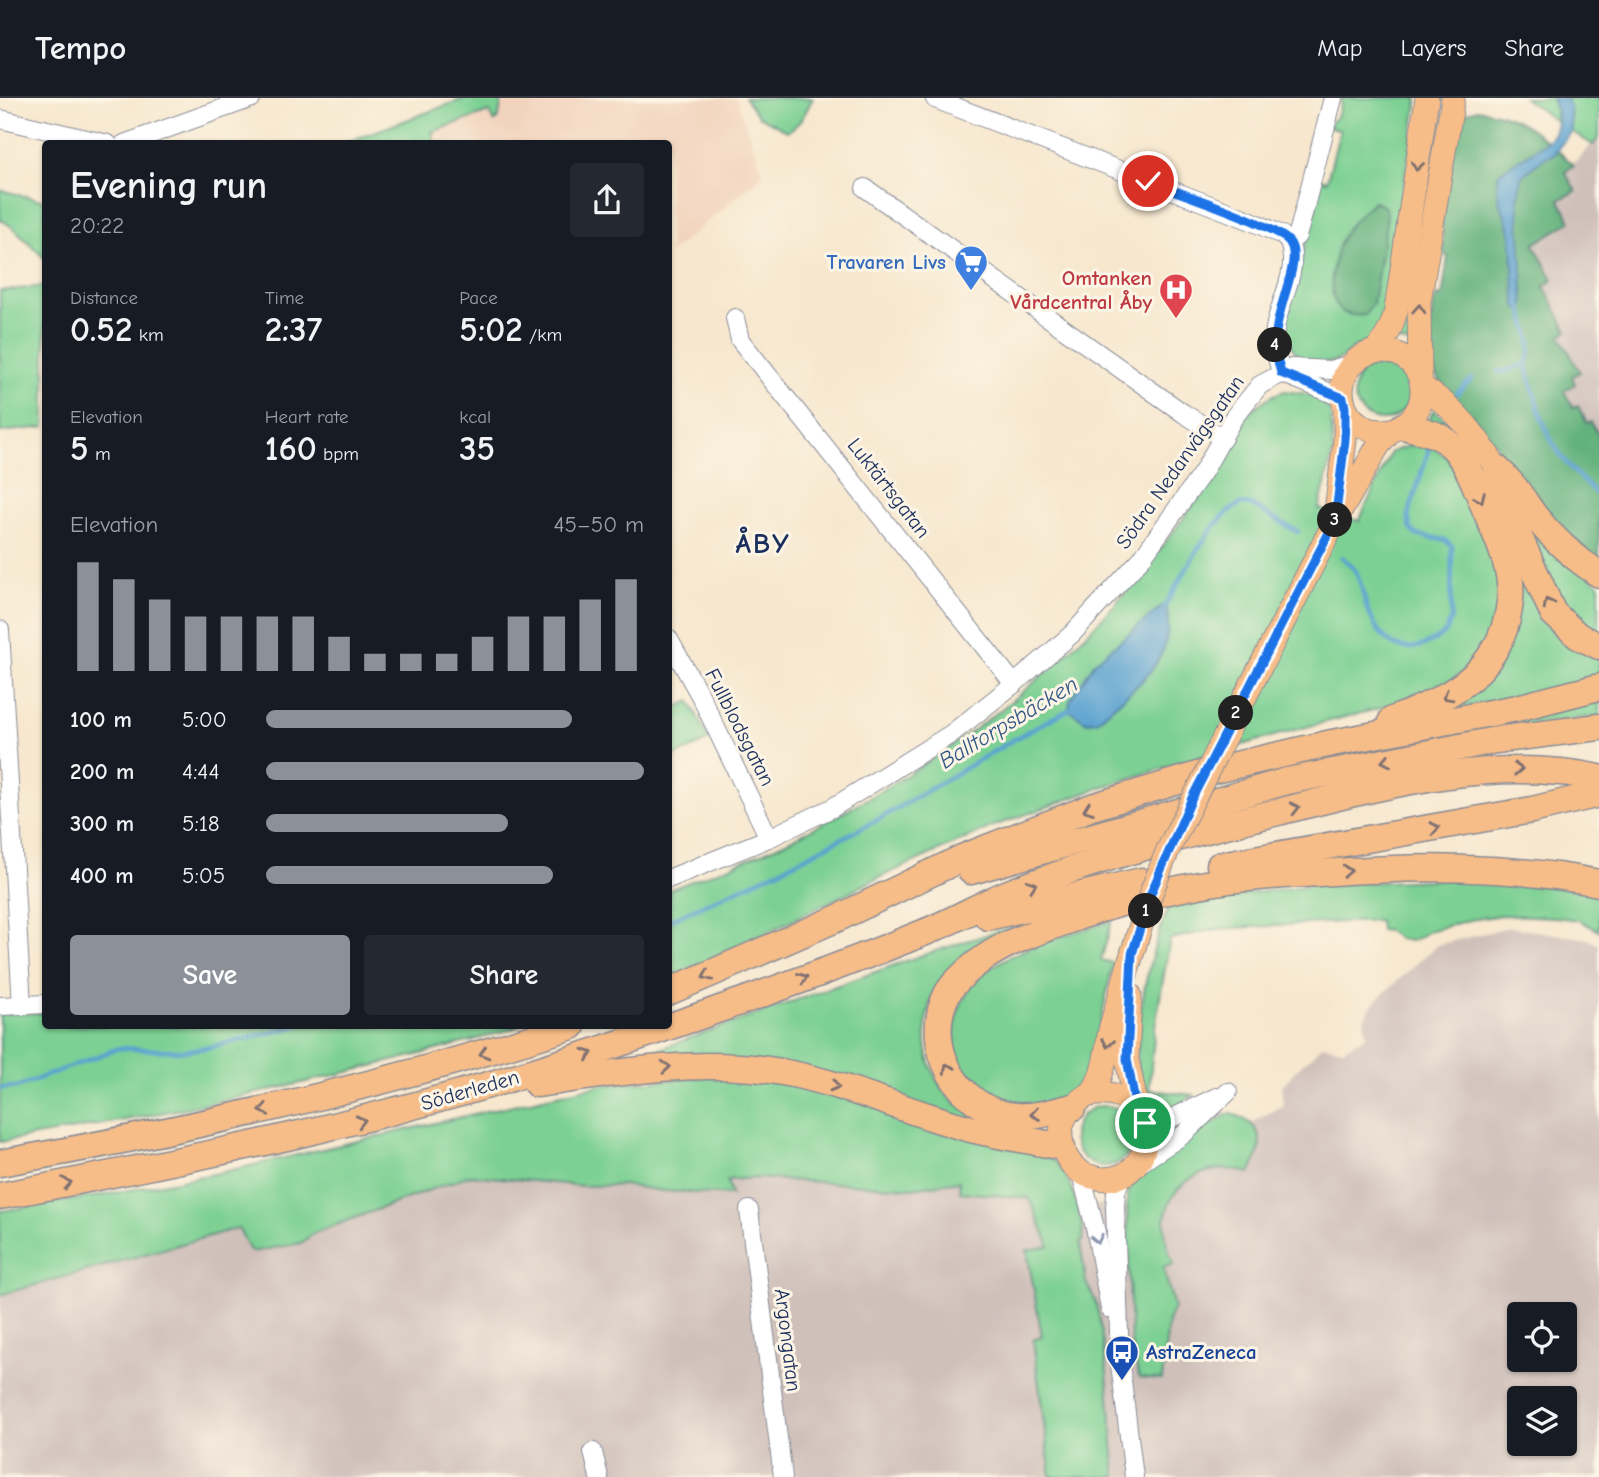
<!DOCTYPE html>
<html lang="en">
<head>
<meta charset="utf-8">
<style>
  :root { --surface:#171b24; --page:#242831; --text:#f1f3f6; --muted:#9ea1a6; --line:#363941; --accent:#8c9099 }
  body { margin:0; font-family:"Comic Neue",sans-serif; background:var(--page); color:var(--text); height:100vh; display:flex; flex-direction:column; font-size:26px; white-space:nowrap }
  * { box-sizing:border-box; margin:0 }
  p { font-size:23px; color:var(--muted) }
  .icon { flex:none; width:38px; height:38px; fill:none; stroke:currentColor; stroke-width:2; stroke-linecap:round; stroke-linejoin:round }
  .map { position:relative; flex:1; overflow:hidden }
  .drawer { position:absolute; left:42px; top:42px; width:630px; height:889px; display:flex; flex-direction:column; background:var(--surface); border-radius:7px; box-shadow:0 2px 5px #0004 }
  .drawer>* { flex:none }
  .controls { position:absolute; left:1507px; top:1204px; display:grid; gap:14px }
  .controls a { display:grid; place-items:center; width:70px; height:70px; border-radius:7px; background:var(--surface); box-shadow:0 2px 5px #0004; font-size:35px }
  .pin { position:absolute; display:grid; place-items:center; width:60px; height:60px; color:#fff; margin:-30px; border:4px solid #fff; border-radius:50%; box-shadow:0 2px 7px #0007 }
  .km { position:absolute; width:35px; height:35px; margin:-18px; border-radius:50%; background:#222; color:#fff; font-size:19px; line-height:35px; text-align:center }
  .round { display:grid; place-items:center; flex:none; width:74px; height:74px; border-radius:7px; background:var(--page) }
  .headline { display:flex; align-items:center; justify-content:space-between; height:119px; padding:0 28px }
  h1 { font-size:38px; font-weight:700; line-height:52px }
  .stats { display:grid; grid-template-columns:repeat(3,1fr); gap:10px; height:119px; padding:7px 28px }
  .stats div { display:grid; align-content:center }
  .stats b { font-size:35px; font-weight:700 }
  .stats small { font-size:19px; font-weight:400 }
  .stats p { font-size:19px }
  .chart { height:196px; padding:14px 28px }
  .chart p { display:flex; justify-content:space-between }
  .chart svg { width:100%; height:126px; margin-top:7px; stroke:var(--accent); stroke-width:6 }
  .button { display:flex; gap:14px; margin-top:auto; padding:14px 28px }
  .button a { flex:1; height:80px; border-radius:7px; background:var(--accent); color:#fff; font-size:28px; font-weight:700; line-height:80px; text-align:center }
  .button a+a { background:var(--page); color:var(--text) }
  ul { padding:0 28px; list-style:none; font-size:23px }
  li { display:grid; grid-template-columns:112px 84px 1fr; align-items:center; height:52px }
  li i { height:18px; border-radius:9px; background:var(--accent) }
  header { display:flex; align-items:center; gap:42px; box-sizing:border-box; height:98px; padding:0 35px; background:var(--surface); border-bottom:2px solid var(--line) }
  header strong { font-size:33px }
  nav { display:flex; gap:38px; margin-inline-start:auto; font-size:24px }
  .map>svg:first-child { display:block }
  .built { fill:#f2d4be }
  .industrial { fill:#cfc0ba; fill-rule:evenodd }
  .green { fill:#7bd093; stroke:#4b8078; stroke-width:2 }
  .forest { fill:#64b27d; stroke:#40706e; stroke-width:2 }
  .water { fill:#59a1d0; stroke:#3a6897; stroke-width:2 }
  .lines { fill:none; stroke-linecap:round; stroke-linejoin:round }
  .stream { stroke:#59a1d0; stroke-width:4.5 }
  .minor-casing { stroke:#898b96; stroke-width:20 }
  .major-casing { stroke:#898b96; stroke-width:25 }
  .highway-casing { stroke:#898b96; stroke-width:29 }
  .minor { stroke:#fff; stroke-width:18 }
  .major { stroke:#f7bd88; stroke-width:23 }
  .highway { stroke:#f7bd88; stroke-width:26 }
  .major-bridge-casing { stroke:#898b96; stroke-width:25; stroke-linecap:butt }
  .major-bridge { stroke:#f7bd88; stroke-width:23 }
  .oneway { stroke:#7e6f71 }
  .oneway2 { stroke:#8d97ae }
  .route-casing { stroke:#fff; stroke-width:14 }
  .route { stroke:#1a73e8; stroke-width:9 }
  .labels { text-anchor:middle; stroke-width:6; stroke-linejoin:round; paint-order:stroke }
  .shop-label { font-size:21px; font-weight:bold; fill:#366cbe; stroke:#fcf5e5; text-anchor:end }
  .health-label { font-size:21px; font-weight:bold; fill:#be3a42; stroke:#fcf5e5; text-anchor:end }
  .street-label { font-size:21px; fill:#1b2f5e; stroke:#fcf5e5 }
  .transit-label { font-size:21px; font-weight:bold; fill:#164399; stroke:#fcf5e5; text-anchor:start }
  .water-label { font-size:23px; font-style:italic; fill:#315786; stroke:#fcf5e5 }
  .district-label { font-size:28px; font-weight:bold; letter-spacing:2px; fill:#1b2f5e; stroke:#fcf5e5 }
</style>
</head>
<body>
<header>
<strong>Tempo</strong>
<nav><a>Map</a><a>Layers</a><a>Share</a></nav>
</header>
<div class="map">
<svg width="1599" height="1379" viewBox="0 0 1599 1379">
  <rect width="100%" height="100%" fill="#fcf5e5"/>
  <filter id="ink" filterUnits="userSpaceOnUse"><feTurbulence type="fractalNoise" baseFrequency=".0143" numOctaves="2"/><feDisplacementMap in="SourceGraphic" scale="14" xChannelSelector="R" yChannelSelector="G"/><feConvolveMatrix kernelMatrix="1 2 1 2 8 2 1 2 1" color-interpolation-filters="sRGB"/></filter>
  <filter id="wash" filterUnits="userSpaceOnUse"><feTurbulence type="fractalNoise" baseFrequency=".00686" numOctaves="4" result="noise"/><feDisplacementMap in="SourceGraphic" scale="28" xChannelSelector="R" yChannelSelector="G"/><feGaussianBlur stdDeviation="1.57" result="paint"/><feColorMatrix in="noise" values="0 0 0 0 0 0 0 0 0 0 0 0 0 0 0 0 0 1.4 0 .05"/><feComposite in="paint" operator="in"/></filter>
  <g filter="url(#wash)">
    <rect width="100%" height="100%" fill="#f7e7ce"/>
    <path class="built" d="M466 0H736L764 76 669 156 668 46 437 45 425 15Z"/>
    <g class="industrial">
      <path d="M1599 39V338L1591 325 1587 326 1578 309 1573 311 1564 293 1572 278 1580 273 1560 238 1567 233 1543 187 1534 146 1571 123 1559 102 1565 74Z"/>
      <path d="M1509 829 1588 841 1599 847V1379H0V1197L239 1130 301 1145 313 1135 470 1077 584 1088 623 1087 663 1093 730 1097 727 1082 756 1080 912 1090 959 1083 961 1094 1140 1111 1248 1027 1283 1007 1281 989 1295 973 1323 947 1343 951 1367 937 1364 921 1374 904 1437 847ZM1519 1216H1564V1262H1519ZM1519 1300H1564V1346H1519Z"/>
    </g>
    <g class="green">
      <path d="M466 0H502L499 19 494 24 489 14 432 34 435 45H344Z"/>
      <path d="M745 0H813C806 12 800 29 787 33L758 18Z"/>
      <path d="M1342 0H1418L1383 221C1380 227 1377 234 1372 239 1367 245 1359 246 1353 250 1347 254 1343 261 1336 263 1300 274 1286 251 1287 219L1318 95 1315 87 1317 80 1327 83 1340 32 1330 30 1331 24 1338 17Z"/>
      <path d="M1435 0H1443L1410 246 1397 243 1404 224Z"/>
      <path d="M1524 0H1552L1556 10 1557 24Z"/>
      <path d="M1566 0H1599V39L1593 47 1571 33 1570 9Z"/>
      <path d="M0 92 45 103V161L15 131 0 121Z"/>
      <path d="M45 188V329L0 334V193Z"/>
      <circle cx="1382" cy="294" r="28"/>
      <path d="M1285 293 1313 297 1331 313 1333 353 1319 411 1359 423 1391 354 1422 343 1447 359 1474 410 1501 490 1496 528 1472 569 1421 600 1298 631 1180 665 1102 689 991 729 876 781 750 843 669 880V792C711 775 755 760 796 739 940 667 1076 569 1171 437 1188 414 1206 392 1219 367 1232 359 1230 353 1234 340 1241 318 1263 299 1285 293Z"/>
      <path d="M1433 312 1454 328 1477 359 1507 429 1584 555 1599 561V577L1583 584 1445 613C1466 601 1486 589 1499 568 1507 555 1513 506 1517 489L1429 323Z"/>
      <path d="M1521 424 1599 486V540L1572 523Z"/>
      <path d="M690 603 709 642 669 661V613Z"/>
      <path d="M1599 603V618L1521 627 1519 622Z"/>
      <path d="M1478 780 1599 794V833L1579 822 1555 819 1502 817 1469 822 1429 833 1412 843 1399 841 1388 833 1380 832 1379 822 1216 831 1170 841 1155 928 1149 992 1194 997C1175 1011 1152 1021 1143 991 1141 984 1138 977 1137 970 1136 962 1138 952 1138 943 1141 896 1152 849 1170 806L1312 787Z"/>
      <path d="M1112 823 1101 862 1113 865 1092 966C1088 976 1083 987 1075 993 1062 1004 1018 1011 1002 1007 994 1004 981 996 974 991 969 987 966 978 963 973 944 935 958 893 992 869 1022 848 1076 834 1112 823Z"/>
      <path d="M1023 825C998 839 970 848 950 870 919 904 917 963 948 998 957 1009 975 1017 988 1025L637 959 920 858Z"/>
      <path d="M45 915 46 928H521C466 946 411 958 356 972 238 1001 119 1025 0 1044V916Z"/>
      <path d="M719 978 798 986 1037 1055C1046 1059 1054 1061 1060 1069 1072 1084 1084 1124 1083 1143L1080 1144 1086 1184 1095 1202 1100 1223 1107 1276 1116 1379H1051L1033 1242 1042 1239 1027 1152 1050 1148 1029 1100 960 1094 959 1083 912 1090 756 1080 727 1082 731 1097 663 1093 623 1087 584 1088 470 1077 314 1135 301 1145 251 1154 238 1130 0 1197V1113L97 1098 219 1075 600 987Z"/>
      <circle cx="1104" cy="1038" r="30"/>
      <path d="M1231 1015C1265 1028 1266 1045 1250 1075 1241 1073 1232 1071 1223 1071 1170 1075 1152 1121 1174 1166L1163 1169 1174 1209 1168 1224 1162 1282 1139 1280 1131 1243 1127 1100C1129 1094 1131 1086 1136 1081 1144 1071 1220 1018 1231 1015Z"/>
    </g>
    <g class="forest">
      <path d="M1477 11C1524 17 1540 38 1574 67L1565 74 1576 93 1559 102 1571 123 1534 146 1553 182 1544 188 1567 233 1560 238 1580 274 1572 278 1575 286 1564 293 1573 310 1578 308 1587 325 1591 324 1599 338V468C1570 445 1544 415 1522 386 1509 369 1499 350 1486 333 1471 315 1441 291 1433 272 1424 249 1430 221 1436 198L1442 199 1448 158 1444 157 1442 126 1458 22 1463 16Z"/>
      <path d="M1373 103 1385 109 1387 118 1373 205 1365 217C1356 218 1345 218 1339 211 1324 193 1335 148 1347 131 1354 121 1365 112 1373 103Z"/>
    </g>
    <g class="water">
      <path d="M1552 0H1566L1570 9 1571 33 1554 56 1544 60 1521 79 1518 102 1524 208 1517 211C1512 187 1514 163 1511 139 1508 114 1492 103 1499 75 1512 65 1541 50 1551 39 1560 28 1557 12 1552 0Z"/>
      <path d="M1166 505C1178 565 1136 587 1097 623L1087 624 1069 612 1070 602 1095 564Z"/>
    </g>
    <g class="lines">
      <g class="stream">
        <path d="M1526 265C1534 294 1541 328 1558 353 1569 370 1584 384 1599 398"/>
        <path d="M1498 274C1506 272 1518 271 1525 265 1539 254 1523 219 1520 204"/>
        <path d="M1457 295 1472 281"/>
        <path d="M1342 459C1346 463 1351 467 1354 471 1362 483 1363 500 1368 513 1385 554 1411 561 1446 534L1451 520 1452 448 1445 442 1416 437 1411 431 1408 418 1429 351"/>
        <path d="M1164 509C1181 482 1208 425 1235 409 1240 405 1244 406 1251 407L1298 434"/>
        <path d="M668 823 780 772 879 721 1030 632 1072 610"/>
        <path d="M0 990 17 989 119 950 182 953 211 949 298 928"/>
      </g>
    </g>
  </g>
  <g filter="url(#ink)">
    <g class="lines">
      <g class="minor-casing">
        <g id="minor">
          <path d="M935 1 1249 122 1282 137 1289 144"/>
          <path d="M0 21 108 46"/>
          <path d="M124 46 252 0"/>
          <path d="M865 90 1183 315 1223 340"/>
          <path d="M735 220 740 242 1014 586"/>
          <path d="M1281 275C1277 260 1273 246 1275 231 1279 202 1300 174 1289 144L1297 138 1300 128 1333 0"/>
          <path d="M1281 275 1343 300"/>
          <path d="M0 532 22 908"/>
          <path d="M668 540 701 599 769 740"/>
          <path d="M668 781 769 740 832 710 951 636 1014 586 1072 536 1141 461 1203 374 1234 319 1260 287 1292 270 1330 272 1352 266"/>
          <path d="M0 908 46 906"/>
          <path d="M1140 1015 1168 1022 1216 999"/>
          <path d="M1136 1068 1183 1037 1228 994"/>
          <path d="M1081 1075 1096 1134 1110 1211"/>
          <path d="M1122 1077 1116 1094 1115 1109 1120 1266 1134 1379"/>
          <path d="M749 1112 783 1379"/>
          <path d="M593 1354 599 1379"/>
        </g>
      </g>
      <g class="major-casing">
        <g id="major">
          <circle cx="1382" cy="293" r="40"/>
          <path d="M1375 253C1387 240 1392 229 1396 212L1427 0"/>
          <path d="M1420 279 1419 204 1453 0"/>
          <path d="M1423 290C1455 309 1477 338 1496 370"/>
          <path d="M1336 413 1345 342V309"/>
          <path d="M1226 636 1335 423 1378 348 1392 332"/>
          <path d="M1130 897 1127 961 1137 1010"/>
          <path d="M1089 997C1165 983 1161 1090 1097 1080 1083 1078 1070 1069 1065 1055 1056 1037 1062 1015 1079 1003 1085 998 1091 997 1095 990 1106 971 1106 949 1111 928 1118 904 1125 880 1132 856"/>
        </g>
      </g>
      <g class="highway-casing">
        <g id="highway">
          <path d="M1496 370 1500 396 1553 515 1578 538 1599 548"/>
          <path d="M1496 370C1513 384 1522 400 1534 417 1552 440 1574 460 1599 476"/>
          <path d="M1392 622C1444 602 1493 579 1507 521 1511 504 1512 485 1507 468 1502 449 1494 431 1486 413 1475 388 1465 351 1438 338 1428 333 1414 331 1403 328"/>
          <path d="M1220 767 1532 712 1599 696"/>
          <path d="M971 773 1287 683 1496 642 1599 629"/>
          <path d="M988 819 1141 783"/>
          <path d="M668 894 838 820 964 759 1092 709 1214 672 1332 645 1517 610 1599 589"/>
          <path d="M537 986C614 975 691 961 769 972 833 981 892 1008 953 1026 988 1037 1025 1041 1062 1049"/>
          <path d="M1073 1009C1055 1013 1034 1020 1015 1018 958 1013 921 948 947 896 953 885 966 874 976 866 1001 846 1032 836 1061 825 1115 805 1173 790 1230 782 1260 778 1290 777 1320 775 1414 768 1507 767 1599 785"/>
          <path d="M0 1065C193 1031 385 987 572 928"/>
          <path d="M0 1098C192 1061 383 1023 569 962 688 923 807 882 923 835 951 824 978 808 1006 796 1093 761 1187 736 1278 714 1382 688 1492 657 1599 680"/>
        </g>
      </g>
      <use href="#minor" class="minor"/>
      <use href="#major" class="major"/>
      <use href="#highway" class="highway"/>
      <g class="major-bridge-casing">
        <path id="major-bridge" d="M1132 856 1151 795 1167 754 1226 636"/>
      </g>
      <use href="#major-bridge" class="major-bridge"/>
    </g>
    <defs><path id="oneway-chevron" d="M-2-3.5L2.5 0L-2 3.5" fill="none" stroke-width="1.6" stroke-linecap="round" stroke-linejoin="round" transform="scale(1.75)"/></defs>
    <g class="oneway">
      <use href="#oneway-chevron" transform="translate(1417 68) rotate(98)"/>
      <use href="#oneway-chevron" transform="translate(1419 211) rotate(-87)"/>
      <use href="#oneway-chevron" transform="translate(1480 400) rotate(66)"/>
      <use href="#oneway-chevron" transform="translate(1548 505) rotate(-118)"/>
      <use href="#oneway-chevron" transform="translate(1447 598) rotate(152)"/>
      <use href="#oneway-chevron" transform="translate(1386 663) rotate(169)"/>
      <use href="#oneway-chevron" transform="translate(1518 671) rotate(-2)"/>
      <use href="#oneway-chevron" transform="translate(1295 710) rotate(-14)"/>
      <use href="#oneway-chevron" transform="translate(1088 711) rotate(160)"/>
      <use href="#oneway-chevron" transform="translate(1435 730) rotate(-10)"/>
      <use href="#oneway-chevron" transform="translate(1347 773) rotate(-3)"/>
      <use href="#oneway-chevron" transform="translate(1032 787) rotate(-19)"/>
      <use href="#oneway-chevron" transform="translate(707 878) rotate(156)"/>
      <use href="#oneway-chevron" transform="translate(803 880) rotate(-21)"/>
      <use href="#oneway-chevron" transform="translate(1108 945) rotate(100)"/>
      <use href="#oneway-chevron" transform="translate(484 955) rotate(164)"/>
      <use href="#oneway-chevron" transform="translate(588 956) rotate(-18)"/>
      <use href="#oneway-chevron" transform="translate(666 969) rotate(-4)"/>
      <use href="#oneway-chevron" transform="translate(948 970) rotate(-117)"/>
      <use href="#oneway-chevron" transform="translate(835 988) rotate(17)"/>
      <use href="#oneway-chevron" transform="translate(264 1012) rotate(168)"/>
      <use href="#oneway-chevron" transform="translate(1035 1016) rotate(171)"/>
      <use href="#oneway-chevron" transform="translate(361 1023) rotate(-14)"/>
      <use href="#oneway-chevron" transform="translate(67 1085) rotate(-11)"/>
    </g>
    <use class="oneway2" href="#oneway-chevron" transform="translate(1097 1141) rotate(78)"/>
  </g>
  <g class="lines" filter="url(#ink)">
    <g class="route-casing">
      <path id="route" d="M1145 1025 1136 1010 1127 961 1132 856 1151 795 1192 700 1335 423 1345 342V309L1343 300 1281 275C1270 238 1278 221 1288 186 1291 175 1297 156 1290 145 1279 127 1173 93 1148 83"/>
    </g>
    <use href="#route" class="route"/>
  </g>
  <defs>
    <g id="supermarket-pin" transform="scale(1.75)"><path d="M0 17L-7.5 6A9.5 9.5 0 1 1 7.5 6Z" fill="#3f7fe0" stroke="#fcf5e5"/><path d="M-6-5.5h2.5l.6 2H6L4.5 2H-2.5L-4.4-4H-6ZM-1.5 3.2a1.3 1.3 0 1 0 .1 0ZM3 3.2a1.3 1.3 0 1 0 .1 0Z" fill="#fff"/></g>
    <g id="hospital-pin" transform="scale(1.75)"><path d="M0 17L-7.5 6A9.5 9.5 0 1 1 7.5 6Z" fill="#e0444e" stroke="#fcf5e5"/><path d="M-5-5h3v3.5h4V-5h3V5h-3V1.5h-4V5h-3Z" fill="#fff"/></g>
    <g id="bus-pin" transform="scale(1.75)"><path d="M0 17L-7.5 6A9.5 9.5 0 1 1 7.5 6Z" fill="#1a4fb4" stroke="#fcf5e5"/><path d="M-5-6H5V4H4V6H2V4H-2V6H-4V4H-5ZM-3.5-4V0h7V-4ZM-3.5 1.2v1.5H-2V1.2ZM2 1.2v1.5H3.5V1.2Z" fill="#fff"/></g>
  </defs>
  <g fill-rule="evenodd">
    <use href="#supermarket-pin" x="971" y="164"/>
    <use href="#hospital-pin" x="1176" y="192"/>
    <use href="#bus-pin" x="1122" y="1254"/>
  </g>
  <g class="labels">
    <g class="shop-label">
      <text x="946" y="171">Travaren Livs</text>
    </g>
    <g class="health-label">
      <text x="1152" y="187">Omtanken<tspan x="1152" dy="24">Vårdcentral Åby</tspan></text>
    </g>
    <g class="street-label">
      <text transform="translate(1180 364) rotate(-55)" y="7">Södra Nedanvägsgatan</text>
      <text transform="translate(889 390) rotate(52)" y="7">Luktärtsgatan</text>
      <text transform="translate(740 629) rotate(63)" y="7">Fullblodsgatan</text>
      <text transform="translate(470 992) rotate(-16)" y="7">Söderleden</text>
      <text transform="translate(788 1242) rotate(83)" y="7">Argongatan</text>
    </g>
    <g class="transit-label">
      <text x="1146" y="1261">AstraZeneca</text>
    </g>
    <g class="water-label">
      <text transform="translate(1008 624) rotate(-31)" y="8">Balltorpsbäcken</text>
    </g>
    <g class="district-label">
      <text x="763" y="455">ÅBY</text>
    </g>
  </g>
</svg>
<div class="controls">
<a><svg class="icon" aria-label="locate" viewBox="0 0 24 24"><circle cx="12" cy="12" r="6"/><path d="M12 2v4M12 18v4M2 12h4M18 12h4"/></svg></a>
<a><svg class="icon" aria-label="layers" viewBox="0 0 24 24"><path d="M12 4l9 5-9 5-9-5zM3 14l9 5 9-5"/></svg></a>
</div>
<div class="pin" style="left:1145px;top:1025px;background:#1e9e55"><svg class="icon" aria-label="arrive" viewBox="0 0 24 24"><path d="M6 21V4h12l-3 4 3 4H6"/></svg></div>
<div class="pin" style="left:1148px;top:83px;background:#d93025"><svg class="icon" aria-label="check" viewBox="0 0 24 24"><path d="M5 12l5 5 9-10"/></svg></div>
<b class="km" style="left:1146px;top:813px">1</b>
<b class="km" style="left:1236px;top:615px">2</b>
<b class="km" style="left:1335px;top:422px">3</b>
<b class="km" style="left:1275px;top:247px">4</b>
<section class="drawer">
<div class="headline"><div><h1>Evening run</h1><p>20:22</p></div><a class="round"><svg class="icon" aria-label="share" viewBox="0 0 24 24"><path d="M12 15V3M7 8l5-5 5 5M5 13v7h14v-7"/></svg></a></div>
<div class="stats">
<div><p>Distance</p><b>0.52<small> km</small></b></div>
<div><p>Time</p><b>2:37</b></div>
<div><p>Pace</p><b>5:02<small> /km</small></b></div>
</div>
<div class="stats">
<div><p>Elevation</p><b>5<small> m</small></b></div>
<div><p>Heart rate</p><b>160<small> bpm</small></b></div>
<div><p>kcal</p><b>35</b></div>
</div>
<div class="chart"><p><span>Elevation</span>45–50 m</p>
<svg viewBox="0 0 160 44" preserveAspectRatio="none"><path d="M5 44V6M15 44V12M25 44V19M35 44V25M45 44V25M55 44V25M65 44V25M75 44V32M85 44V38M95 44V38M105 44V38M115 44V32M125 44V25M135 44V25M145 44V19M155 44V12"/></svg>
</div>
<ul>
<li><b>100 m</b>5:00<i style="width:81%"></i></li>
<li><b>200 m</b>4:44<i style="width:100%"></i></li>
<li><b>300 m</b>5:18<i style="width:64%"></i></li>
<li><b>400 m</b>5:05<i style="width:76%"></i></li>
</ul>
<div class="button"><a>Save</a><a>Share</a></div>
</section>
</div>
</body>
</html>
